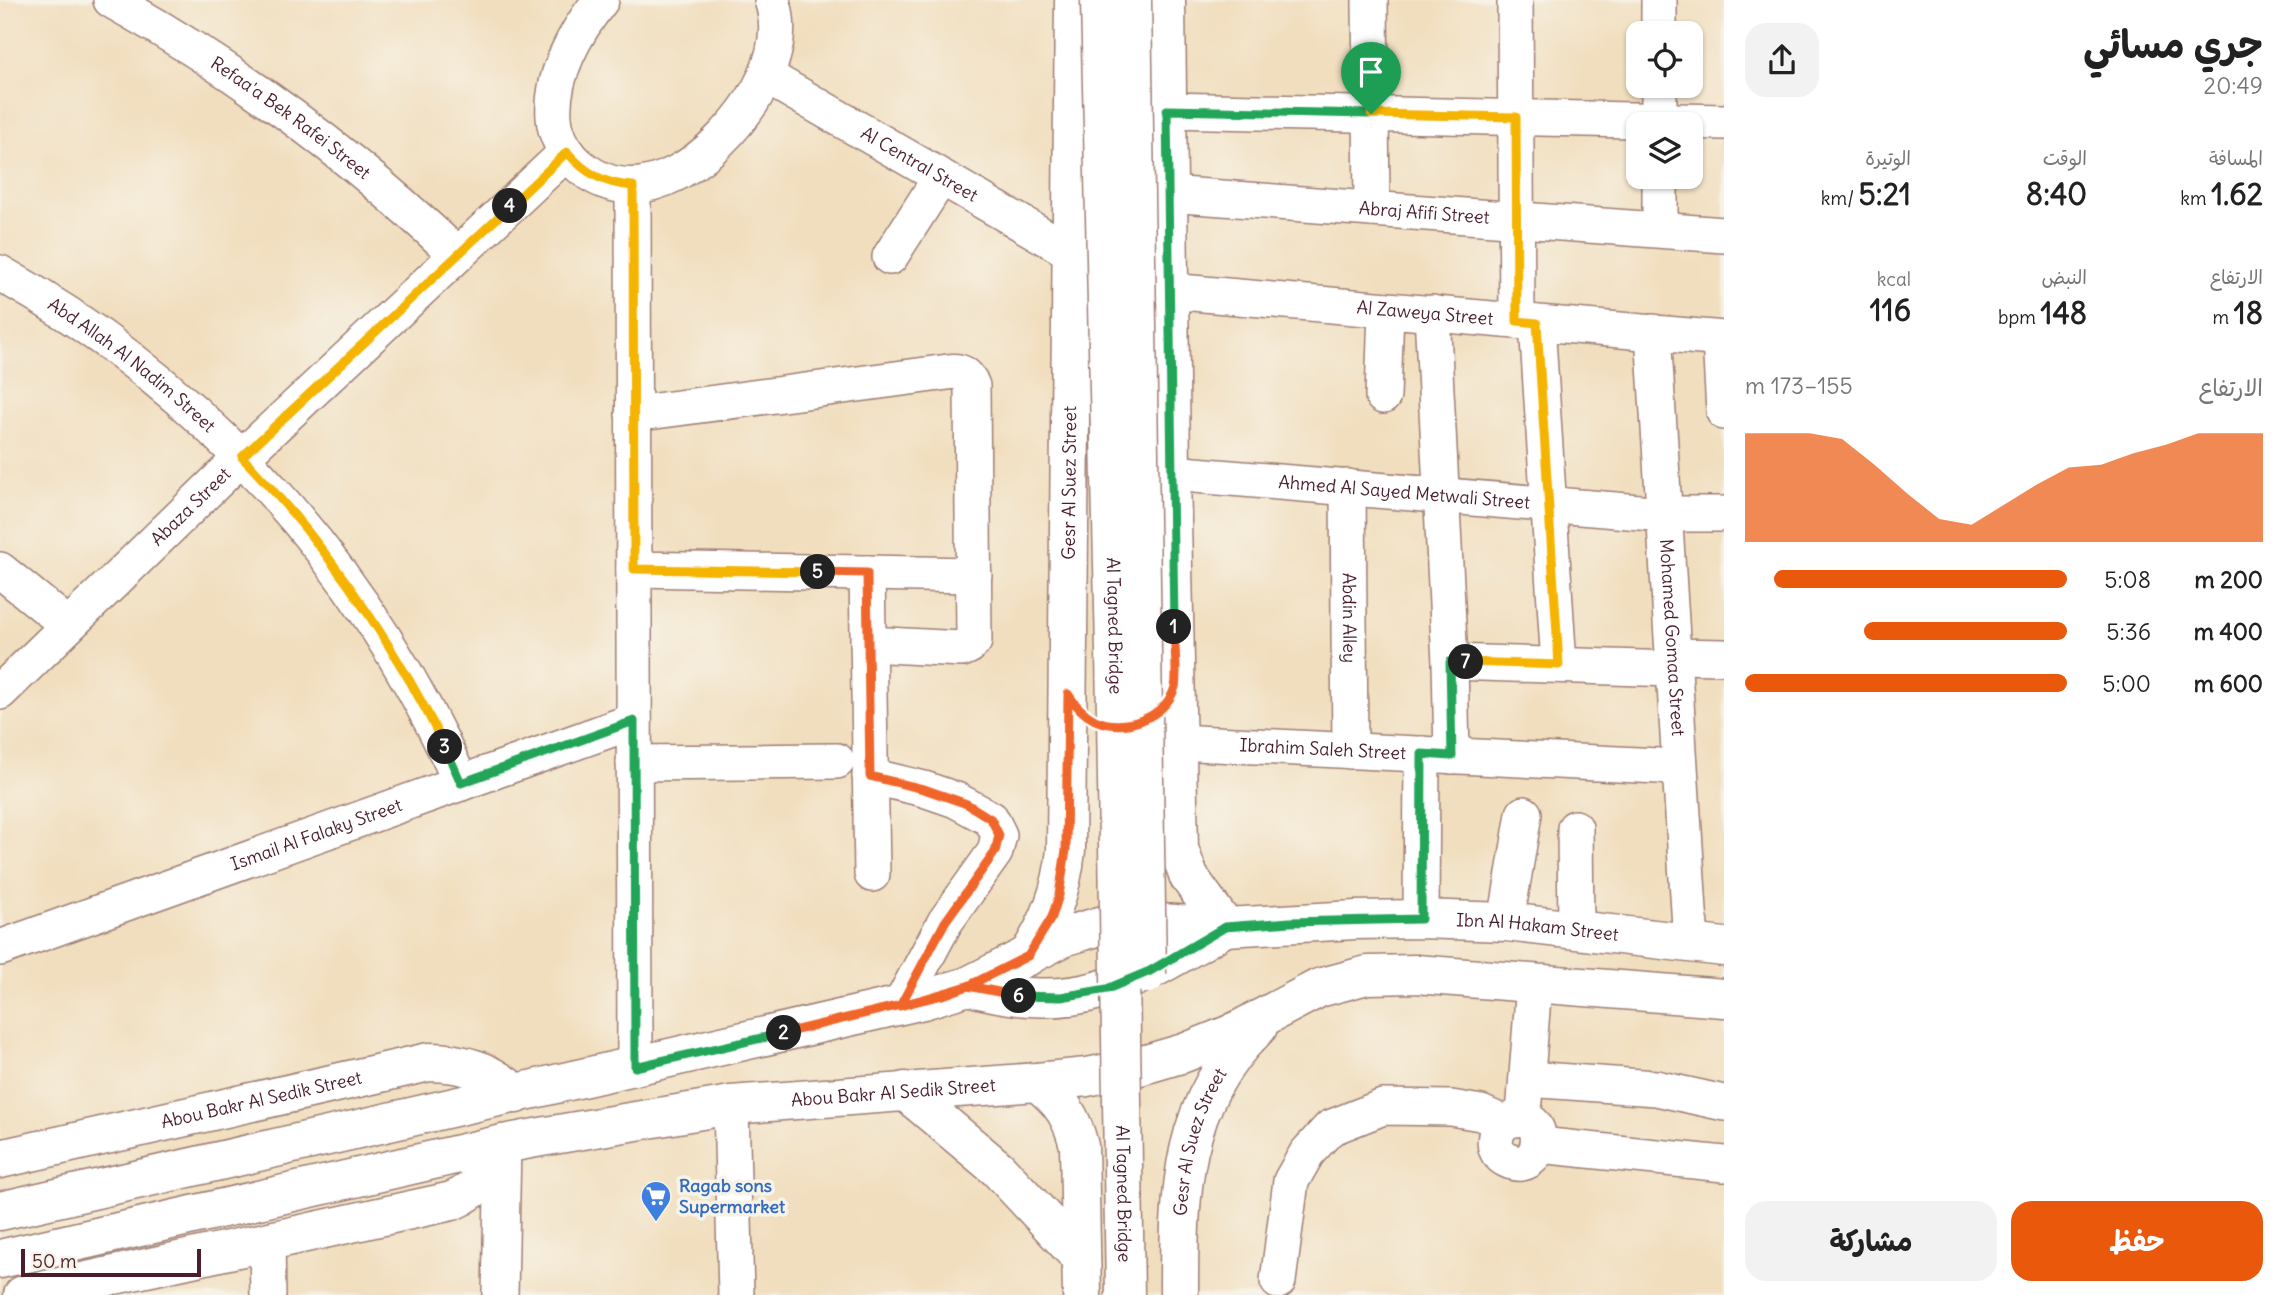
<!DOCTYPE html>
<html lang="ar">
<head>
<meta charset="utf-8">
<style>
  :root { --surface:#fff; --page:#f2f2f2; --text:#222; --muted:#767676; --accent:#ea580c }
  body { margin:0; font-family:Delius,"Playpen Sans Arabic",sans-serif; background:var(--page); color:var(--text); direction:rtl; height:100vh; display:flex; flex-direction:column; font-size:26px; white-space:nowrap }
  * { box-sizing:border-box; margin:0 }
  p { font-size:23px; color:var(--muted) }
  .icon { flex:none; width:38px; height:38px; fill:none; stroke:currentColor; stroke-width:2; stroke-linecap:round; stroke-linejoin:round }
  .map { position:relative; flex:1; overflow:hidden; direction:ltr }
  .panel { display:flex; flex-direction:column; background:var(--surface); width:560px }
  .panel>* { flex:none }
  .tools { position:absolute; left:1626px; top:21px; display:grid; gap:14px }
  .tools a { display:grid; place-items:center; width:77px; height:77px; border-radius:14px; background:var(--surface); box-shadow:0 2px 5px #0004; font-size:35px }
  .scale { position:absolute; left:21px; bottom:18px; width:180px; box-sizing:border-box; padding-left:7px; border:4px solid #4a1f2b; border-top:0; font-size:19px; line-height:24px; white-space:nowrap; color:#4a1f2b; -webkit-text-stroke:5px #f7f3e8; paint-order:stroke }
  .pin { position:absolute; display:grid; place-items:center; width:60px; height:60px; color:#fff; margin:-72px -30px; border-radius:50% 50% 50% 0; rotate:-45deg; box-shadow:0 0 7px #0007 }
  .pin .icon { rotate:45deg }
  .km { position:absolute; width:35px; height:35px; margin:-18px; border-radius:50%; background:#222; color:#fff; font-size:19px; line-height:35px; text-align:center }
  .round { display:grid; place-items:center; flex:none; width:74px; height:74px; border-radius:21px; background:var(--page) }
  .summary { display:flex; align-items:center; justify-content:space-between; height:119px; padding:0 21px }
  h1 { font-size:38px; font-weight:700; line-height:52px }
  .stats { display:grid; grid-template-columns:repeat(3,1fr); gap:10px; height:119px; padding:7px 21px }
  .stats div { display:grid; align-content:center }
  .stats b { font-size:30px; font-weight:700 }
  .stats small { font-size:19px; font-weight:400 }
  .stats p { font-size:19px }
  .chart { height:196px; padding:14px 21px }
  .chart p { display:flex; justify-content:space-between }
  .chart svg { width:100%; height:126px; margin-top:7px; fill:var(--accent); opacity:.7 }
  .primary-button { display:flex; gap:14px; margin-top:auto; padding:14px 21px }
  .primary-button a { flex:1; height:80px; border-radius:21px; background:var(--accent); color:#fff; font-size:28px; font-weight:700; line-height:80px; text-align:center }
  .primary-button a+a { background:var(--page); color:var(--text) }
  ul { padding:0 21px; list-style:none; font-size:23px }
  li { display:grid; grid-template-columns:112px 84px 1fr; align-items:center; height:52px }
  li i { height:18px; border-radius:9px; background:var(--accent) }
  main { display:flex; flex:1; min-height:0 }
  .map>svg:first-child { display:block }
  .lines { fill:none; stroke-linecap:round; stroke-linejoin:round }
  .minor-casing { stroke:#9e7e74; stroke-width:38 }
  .major-casing { stroke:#9e7e74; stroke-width:41 }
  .minor { stroke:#fff; stroke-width:35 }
  .major { stroke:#fff; stroke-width:38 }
  .major-bridge-casing { stroke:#9e7e74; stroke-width:41; stroke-linecap:butt }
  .major-bridge { stroke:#fff; stroke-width:38 }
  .split-1-casing { stroke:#fff; stroke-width:14 }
  .split-2-casing { stroke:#fff; stroke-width:14 }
  .split-3-casing { stroke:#fff; stroke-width:14 }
  .split-4-casing { stroke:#fff; stroke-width:14 }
  .split-5-casing { stroke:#fff; stroke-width:14 }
  .split-6-casing { stroke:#fff; stroke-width:14 }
  .split-7-casing { stroke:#fff; stroke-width:14 }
  .split-8-casing { stroke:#fff; stroke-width:14 }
  .split-1 { stroke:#22a559; stroke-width:9 }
  .split-2 { stroke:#f0652b; stroke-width:9 }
  .split-3 { stroke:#22a559; stroke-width:9 }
  .split-4 { stroke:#f5b400; stroke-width:9 }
  .split-5 { stroke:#f5b400; stroke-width:9 }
  .split-6 { stroke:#f0652b; stroke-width:9 }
  .split-7 { stroke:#22a559; stroke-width:9 }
  .split-8 { stroke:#f5b400; stroke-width:9 }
  .labels { text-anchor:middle; stroke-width:7; stroke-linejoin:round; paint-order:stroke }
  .street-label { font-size:18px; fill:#4a1f2b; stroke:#f7f3e8 }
  .shop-label { font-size:18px; font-weight:bold; fill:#366cbe; stroke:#f7f3e8; text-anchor:start }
</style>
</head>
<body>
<main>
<section class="panel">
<div class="summary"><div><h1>جري مسائي</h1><p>20:49</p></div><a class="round"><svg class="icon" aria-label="share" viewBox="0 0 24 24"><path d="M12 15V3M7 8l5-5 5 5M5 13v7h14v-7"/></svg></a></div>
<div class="stats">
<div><p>المسافة</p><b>1.62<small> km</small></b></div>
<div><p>الوقت</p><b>8:40</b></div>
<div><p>الوتيرة</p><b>5:21<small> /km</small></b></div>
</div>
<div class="stats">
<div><p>الارتفاع</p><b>18<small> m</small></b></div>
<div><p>النبض</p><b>148<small> bpm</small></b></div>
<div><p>kcal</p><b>116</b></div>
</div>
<div class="chart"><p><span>الارتفاع</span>155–173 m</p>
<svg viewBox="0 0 160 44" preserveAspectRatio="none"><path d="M0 44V6L10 6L20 6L30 8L40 17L50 27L60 36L70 38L80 31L90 24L100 18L110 17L120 13L130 10L140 6L150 6L160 6V44z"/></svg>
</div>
<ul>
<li><b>200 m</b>5:08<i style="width:91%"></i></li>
<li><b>400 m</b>5:36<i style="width:63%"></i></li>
<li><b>600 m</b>5:00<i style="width:100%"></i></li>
</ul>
<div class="primary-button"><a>حفظ</a><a>مشاركة</a></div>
</section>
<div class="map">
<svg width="1724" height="1295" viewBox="0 0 1724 1295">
  <rect width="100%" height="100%" fill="#f7f3e8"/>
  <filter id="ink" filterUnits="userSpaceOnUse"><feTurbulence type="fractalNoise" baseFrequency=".0143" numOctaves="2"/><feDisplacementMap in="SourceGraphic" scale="14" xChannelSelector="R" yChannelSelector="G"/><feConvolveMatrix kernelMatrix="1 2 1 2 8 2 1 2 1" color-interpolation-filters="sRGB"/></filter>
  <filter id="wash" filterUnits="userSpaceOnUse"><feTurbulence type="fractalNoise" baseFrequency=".00686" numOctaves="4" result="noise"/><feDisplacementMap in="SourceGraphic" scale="28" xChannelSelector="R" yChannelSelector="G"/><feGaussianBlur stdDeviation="1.57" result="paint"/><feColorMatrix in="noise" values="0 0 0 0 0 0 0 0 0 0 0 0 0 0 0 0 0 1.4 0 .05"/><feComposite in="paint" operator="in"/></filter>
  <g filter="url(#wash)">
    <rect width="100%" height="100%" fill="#f1debe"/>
  </g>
  <g filter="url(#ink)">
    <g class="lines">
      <g class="minor-casing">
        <g id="minor">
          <path id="s1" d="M111 0C238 71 352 155 457 255"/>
          <path d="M601 0C576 31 551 75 554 117 555 136 566 155 581 167 643 218 717 154 752 101 771 72 784 34 772 0"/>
          <path d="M1370 0 1372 209"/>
          <path d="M1515 0 1517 321"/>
          <path d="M1659 0V33"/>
          <path id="s2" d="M766 76 1073 253"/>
          <path d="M1659 86V124"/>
          <path d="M1167 110 1724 122"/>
          <path d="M1660 177V229"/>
          <path d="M633 186 635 1067"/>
          <path id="s3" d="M1168 194 1724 235"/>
          <path d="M890 257 941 177"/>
          <path id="s4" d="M0 273C206 388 366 568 461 783"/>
          <path id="s5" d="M1169 291 1724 339"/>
          <path d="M1432 313 1450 662 1452 756"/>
          <path d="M1537 323 1559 665"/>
          <path id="s6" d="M1653 332 1691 943"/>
          <path d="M1720 339 1724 412"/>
          <path d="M1383 396 1386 310"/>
          <path d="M633 414 948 372C960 370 968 374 972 386L974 641 969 646 962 649 868 644"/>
          <path id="s7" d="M1171 473 1664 514H1724"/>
          <path id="s8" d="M1348 487 1350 751"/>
          <path d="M634 569 974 575"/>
          <path d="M0 570 68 625"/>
          <path d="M867 573 872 874"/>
          <path d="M1673 656 1724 657"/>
          <path d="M1450 662 1674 669"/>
          <path id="s9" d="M0 692 242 457 567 152"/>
          <path id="s10" d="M1176 742 1679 767"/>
          <path d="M634 763 837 761"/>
          <path d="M870 776 924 789 956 800 991 819 999 835 995 852 945 922 900 1006"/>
          <path d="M1575 828 1576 930"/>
          <path d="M1421 919 1422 754"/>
          <path d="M1506 922 1524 814"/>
          <path id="s11" d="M0 948 634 721"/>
          <path d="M1527 1079 1656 1088 1724 1103"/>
          <path d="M1525 1101 1534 984"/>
          <path d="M731 1105 736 1295"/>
          <path d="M1539 1145 1724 1164"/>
          <path d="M267 1242 268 1295"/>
          <path d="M1278 1281 1291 1181 1307 1153 1330 1128 1383 1107 1451 1108 1481 1113 1503 1123C1553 1099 1546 1180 1507 1160 1491 1152 1493 1135 1503 1123"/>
          <path d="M500 1295 503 1144"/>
        </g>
      </g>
      <g class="major-casing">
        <g id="major">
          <path d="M1166 0 1171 473 1179 849 1189 877 1225 927"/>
          <path id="s12" d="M1028 956C1050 922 1062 890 1066 850L1074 0"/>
          <path d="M968 986C1079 1017 1133 982 1225 927"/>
          <path d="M1037 1082C1061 1100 1072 1117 1079 1146L1082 1295"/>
          <path d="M905 1091 998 1169 1081 1258"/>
          <path id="s13" d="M0 1159 429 1062C464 1062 489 1071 516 1094"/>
          <path id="s14" d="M0 1211 923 1000 968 986 1066 936 1107 924 1128 921 1225 927 1356 920 1421 919 1506 922 1724 947"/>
          <path id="s15" d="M0 1259 503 1144 541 1137 731 1105 1037 1082 1087 1077 1136 1067 1184 1053 1231 1034 1319 988 1367 975 1416 974 1724 998"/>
          <path d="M23 1295 452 1201C480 1189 492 1171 503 1144"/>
          <path id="s16" d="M1179 1295C1179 1192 1179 1103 1258 1027"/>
        </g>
      </g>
      <use href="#minor" class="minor"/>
      <use href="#major" class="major"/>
      <g class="major-bridge-casing">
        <g id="major-bridge">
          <path id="s17" d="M1100 0 1115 651 1125 1295"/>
          <path d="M1132 0 1147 974"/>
        </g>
      </g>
      <use href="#major-bridge" class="major-bridge"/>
    </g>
  </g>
  <g class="lines" filter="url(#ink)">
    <g class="split-1-casing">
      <path id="split-1" d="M1174 627 1167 110 1371 114"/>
    </g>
    <g class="split-2-casing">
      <path id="split-2" d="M784 1033 946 994 968 986 1028 956 1052 917 1059 895 1066 850 1068 694C1075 705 1083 714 1095 720 1123 733 1166 718 1175 687 1178 674 1174 642 1174 627"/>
    </g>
    <g class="split-3-casing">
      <path id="split-3" d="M445 747 461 783 634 721 635 1067 784 1033"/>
    </g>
    <g class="split-4-casing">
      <path id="split-4" d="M445 747C392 640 325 543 242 457L510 206"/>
    </g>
    <g class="split-5-casing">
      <path id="split-5" d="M510 206 567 152C585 173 604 184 633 186L634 569 818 572"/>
    </g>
    <g class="split-6-casing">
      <path id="split-6" d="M818 572 867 573 870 776 924 789 967 804 991 819 999 835 995 852 945 922 900 1006 968 986 1019 996"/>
    </g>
    <g class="split-7-casing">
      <path id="split-7" d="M1019 996 1061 997 1107 989 1150 971 1225 927 1290 922 1421 919 1422 754 1452 756 1450 662H1466"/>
    </g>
    <g class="split-8-casing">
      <path id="split-8" d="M1371 114 1516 117 1517 321 1537 323 1559 665 1466 662"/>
    </g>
    <use href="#split-1" class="split-1"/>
    <use href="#split-2" class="split-2"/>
    <use href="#split-3" class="split-3"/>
    <use href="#split-4" class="split-4"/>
    <use href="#split-5" class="split-5"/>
    <use href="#split-6" class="split-6"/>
    <use href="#split-7" class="split-7"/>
    <use href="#split-8" class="split-8"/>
  </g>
  <defs>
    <g id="supermarket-pin" transform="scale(1.575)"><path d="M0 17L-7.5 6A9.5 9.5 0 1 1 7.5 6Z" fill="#3f7fe0" stroke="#f7f3e8"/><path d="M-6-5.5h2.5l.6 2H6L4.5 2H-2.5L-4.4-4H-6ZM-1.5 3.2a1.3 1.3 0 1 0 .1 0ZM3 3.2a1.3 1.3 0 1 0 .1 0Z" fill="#fff"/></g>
  </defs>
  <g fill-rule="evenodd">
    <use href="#supermarket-pin" x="656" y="1196"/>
  </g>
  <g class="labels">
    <g class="street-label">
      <text dy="6" stroke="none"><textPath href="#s1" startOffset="215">Refaa'a Bek Rafei Street</textPath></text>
      <text dy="6" stroke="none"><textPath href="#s2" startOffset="177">Al Central Street</textPath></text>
      <text dy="6" stroke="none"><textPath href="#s3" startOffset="257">Abraj Afifi Street</textPath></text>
      <text dy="6" stroke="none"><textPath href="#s5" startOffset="257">Al Zaweya Street</textPath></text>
      <text dy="6" stroke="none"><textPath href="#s4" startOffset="161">Abd Allah Al Nadim Street</textPath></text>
      <text dy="6" stroke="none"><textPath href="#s12" startOffset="481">Gesr Al Suez Street</textPath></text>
      <text dy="6" stroke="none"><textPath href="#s7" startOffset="234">Ahmed Al Sayed Metwali Street</textPath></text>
      <text dy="6" stroke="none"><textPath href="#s9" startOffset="266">Abaza Street</textPath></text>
      <text dy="6" stroke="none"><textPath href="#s8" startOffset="131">Abdin Alley</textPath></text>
      <text dy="6" stroke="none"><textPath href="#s17" startOffset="626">Al Tagned Bridge</textPath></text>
      <text dy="6" stroke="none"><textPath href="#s6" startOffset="306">Mohamed Gomaa Street</textPath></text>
      <text dy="6" stroke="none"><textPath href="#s10" startOffset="147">Ibrahim Saleh Street</textPath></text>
      <text dy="6" stroke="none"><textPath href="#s11" startOffset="336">Ismail Al Falaky Street</textPath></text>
      <text dy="6" stroke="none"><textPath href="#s14" startOffset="1578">Ibn Al Hakam Street</textPath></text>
      <text dy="6" stroke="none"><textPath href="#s15" startOffset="910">Abou Bakr Al Sedik Street</textPath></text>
      <text dy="6" stroke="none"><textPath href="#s13" startOffset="268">Abou Bakr Al Sedik Street</textPath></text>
      <text dy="6" stroke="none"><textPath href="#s16" startOffset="156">Gesr Al Suez Street</textPath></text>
      <text dy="6" stroke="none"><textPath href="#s17" startOffset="1194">Al Tagned Bridge</textPath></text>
    </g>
    <g class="shop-label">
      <text x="679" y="1192">Ragab sons<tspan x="679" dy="21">Supermarket</tspan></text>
    </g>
  </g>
</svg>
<div class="tools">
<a><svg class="icon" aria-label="locate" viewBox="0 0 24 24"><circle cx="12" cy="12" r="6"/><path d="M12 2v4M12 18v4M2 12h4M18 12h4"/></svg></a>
<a><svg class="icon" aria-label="layers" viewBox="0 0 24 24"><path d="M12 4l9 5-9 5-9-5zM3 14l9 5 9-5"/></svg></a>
</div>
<div class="scale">50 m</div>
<div class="pin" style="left:1371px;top:114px;background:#1e9e55"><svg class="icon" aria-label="arrive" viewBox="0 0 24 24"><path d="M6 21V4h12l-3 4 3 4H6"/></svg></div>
<b class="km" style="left:1174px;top:627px">1</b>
<b class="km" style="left:784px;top:1033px">2</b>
<b class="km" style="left:445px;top:747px">3</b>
<b class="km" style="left:510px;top:206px">4</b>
<b class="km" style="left:818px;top:572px">5</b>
<b class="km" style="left:1019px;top:996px">6</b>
<b class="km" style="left:1466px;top:662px">7</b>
</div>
</main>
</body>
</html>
